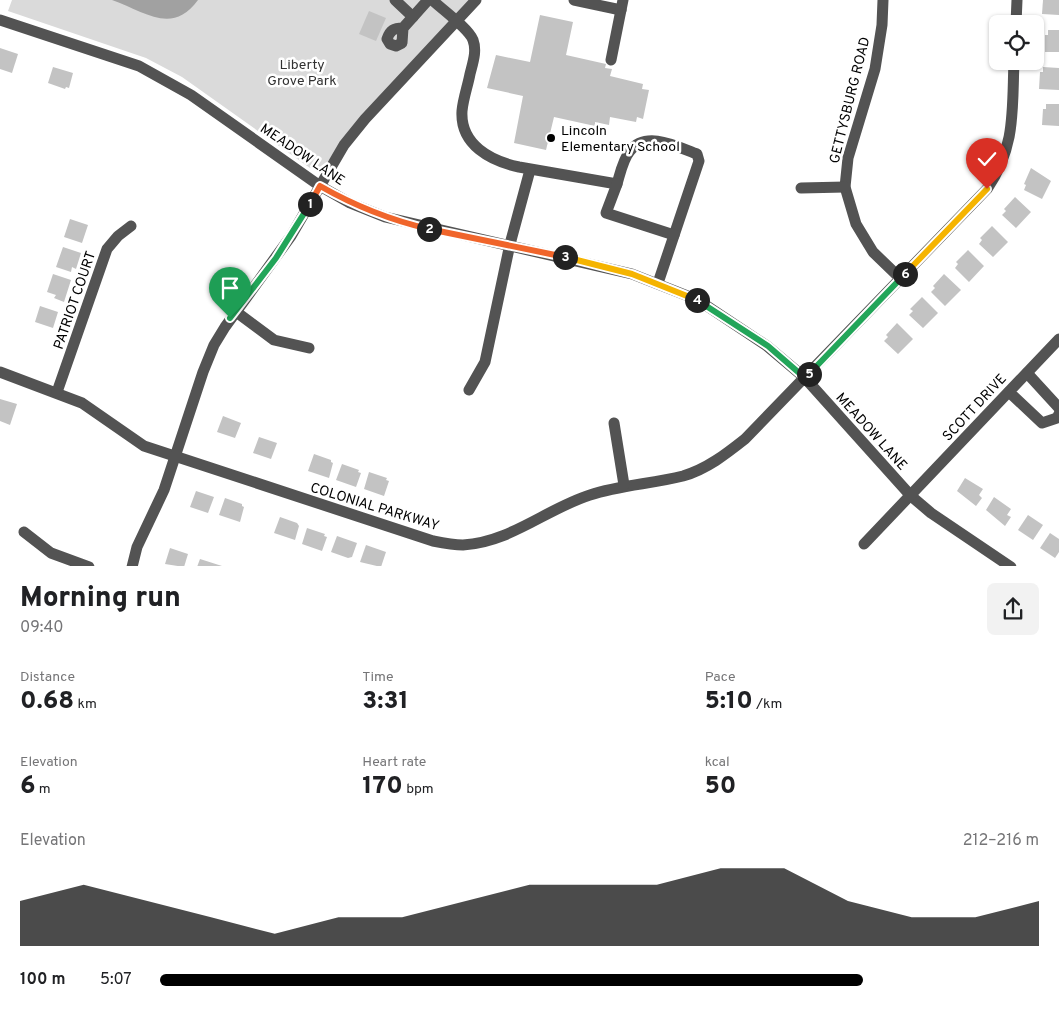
<!DOCTYPE html>
<html lang="en">
<head>
<meta charset="utf-8">
<style>
  :root { --surface:#fff; --page:#f2f2f2; --text:#202124; --muted:#757577; --accent:#000 }
  body { margin:0; font-family:Overpass,sans-serif; background:var(--page); color:var(--text); height:100vh; display:flex; flex-direction:column; font-size:19px; white-space:nowrap }
  * { box-sizing:border-box; margin:0 }
  p { font-size:16px; color:var(--muted) }
  .icon { flex:none; width:28px; height:28px; fill:none; stroke:currentColor; stroke-width:2; stroke-linecap:round; stroke-linejoin:round }
  .map { position:relative; height:566px; overflow:hidden }
  .sheet { display:flex; flex-direction:column; background:var(--surface); flex:1 }
  .sheet>* { flex:none }
  .tools { position:absolute; left:989px; top:15px; display:grid; gap:10px }
  .tools a { display:grid; place-items:center; width:55px; height:55px; border-radius:8px; background:var(--surface); box-shadow:0 1px 4px #0004; font-size:25px }
  .pin { position:absolute; display:grid; place-items:center; width:42px; height:42px; color:#fff; margin:-51px -21px; border-radius:50% 50% 50% 0; rotate:-45deg; box-shadow:0 0 5px #0007 }
  .pin .icon { rotate:45deg }
  .km { position:absolute; width:25px; height:25px; margin:-12px; border-radius:50%; background:#222; color:#fff; font-size:14px; line-height:25px; text-align:center }
  .round { display:grid; place-items:center; flex:none; width:52px; height:52px; border-radius:8px; background:var(--page) }
  .headline { display:flex; align-items:center; justify-content:space-between; height:85px; padding:0 20px }
  h1 { font-size:28px; font-weight:800; line-height:38px }
  .stats { display:grid; grid-template-columns:repeat(3,1fr); gap:8px; height:85px; padding:5px 20px }
  .stats div { display:grid; align-content:center }
  .stats b { font-size:25px; font-weight:800 }
  .stats small { font-size:14px; font-weight:400 }
  .stats p { font-size:14px }
  .chart { height:140px; padding:10px 20px }
  .chart p { display:flex; justify-content:space-between }
  .chart svg { width:100%; height:90px; margin-top:5px; fill:var(--accent); opacity:.7 }
  ul { padding:0 20px; list-style:none; font-size:16px }
  li { display:grid; grid-template-columns:80px 60px 1fr; align-items:center; height:38px }
  li i { height:12px; border-radius:6px; background:var(--accent) }
  .map>svg:first-child { display:block }
  .green { fill:#dadada }
  .water { fill:#a1a1a1 }
  .building { fill:#c3c3c3 }
  .lines { fill:none; stroke-linecap:round; stroke-linejoin:round }
  .minor { stroke:#535353; stroke-width:11 }
  .split-1-casing { stroke:#fff; stroke-width:10 }
  .split-2-casing { stroke:#fff; stroke-width:10 }
  .split-3-casing { stroke:#fff; stroke-width:10 }
  .split-4-casing { stroke:#fff; stroke-width:10 }
  .split-5-casing { stroke:#fff; stroke-width:10 }
  .split-6-casing { stroke:#fff; stroke-width:10 }
  .split-7-casing { stroke:#fff; stroke-width:10 }
  .split-1 { stroke:#22a559; stroke-width:6 }
  .split-2 { stroke:#f0652b; stroke-width:6 }
  .split-3 { stroke:#f0652b; stroke-width:6 }
  .split-4 { stroke:#f5b400; stroke-width:6 }
  .split-5 { stroke:#22a559; stroke-width:6 }
  .split-6 { stroke:#22a559; stroke-width:6 }
  .split-7 { stroke:#f5b400; stroke-width:6 }
  .poi-dot { fill:#000; stroke:#fff; stroke-width:2 }
  .labels { text-anchor:middle; stroke-width:5; stroke-linejoin:round; paint-order:stroke }
  .park-label { font-size:14px; fill:#313131; stroke:#fff }
  .street-label { font-size:14px; fill:#000; stroke:#fff }
  .poi-label { font-size:14px; fill:#000; stroke:#fff; text-anchor:start }
</style>
</head>
<body>
<div class="map">
<svg width="1059" height="567" viewBox="0 0 1059 567">
  <rect width="100%" height="100%" fill="#fff"/>
  <path class="green" d="M12 0H470L321 169 310 168 182 77 146 58 8 11Z"/>
  <path class="water" d="M112 0H198C172 36 144 11 112 0Z"/>
  <g class="building">
    <path d="M1043 0H1059V15L1042 14Z"/>
    <path d="M369 11 386 18 376 41 359 34Z"/>
    <path d="M540 15 573 22 566 55 606 64 605 68 612 69 610 76 643 84 642 89 649 90 643 119 637 117 636 122 610 117 609 125 595 122V126L554 117 546 150 514 143 523 96 487 88 496 55 530 62Z"/>
    <path d="M1048 30H1059V52H1045V35H1048Z"/>
    <path d="M0 48 18 54 12 73 0 69Z"/>
    <path d="M53 67 73 73 69 88 66 87 65 89 48 83Z"/>
    <path d="M1043 67 1059 68V90L1039 89 1040 72H1043Z"/>
    <path d="M1046 104H1059V126L1042 125 1043 109H1046Z"/>
    <path d="M1031 168 1051 181 1042 199 1024 190 1026 185 1024 184Z"/>
    <path d="M1015 197 1031 212 1016 228 1002 215 1006 211 1004 209Z"/>
    <path d="M70 219 88 225 82 243 64 237Z"/>
    <path d="M992 226 1008 242 993 257 979 244 982 240 980 238Z"/>
    <path d="M63 247 81 253 76 269 72 267 71 272 56 267Z"/>
    <path d="M968 250 984 266 969 282 955 268 958 264 956 262Z"/>
    <path d="M53 274 71 280 64 302 54 298 56 295 47 292Z"/>
    <path d="M944 274 961 290 945 306 931 292 935 288 933 286Z"/>
    <path d="M922 297 938 313 923 328 909 315 913 311 910 309Z"/>
    <path d="M40 306 58 312 53 328 35 322Z"/>
    <path d="M897 323 913 339 898 354 884 341 888 337 886 335Z"/>
    <path d="M0 399 17 404 10 425 0 421Z"/>
    <path d="M223 416 241 423 235 438 217 432Z"/>
    <path d="M259 437 277 443 271 459 253 453Z"/>
    <path d="M314 454 331 460V462L333 463 329 478 308 471Z"/>
    <path d="M342 464 359 470 358 472 361 473 356 487 336 480Z"/>
    <path d="M369 472 387 478 386 480 389 481 384 496 364 489Z"/>
    <path d="M965 478 983 489 979 495 982 498 976 506 957 491Z"/>
    <path d="M196 491 214 497 208 513 190 507Z"/>
    <path d="M994 497 1011 509 1007 515 1011 517 1005 526 986 510Z"/>
    <path d="M225 498 242 504V506L244 507 240 522 219 515Z"/>
    <path d="M1028 515 1043 525 1033 540 1018 530Z"/>
    <path d="M280 517 297 523 299 526 295 540 274 533Z"/>
    <path d="M307 528 325 534 324 536 327 537 322 551 302 544Z"/>
    <path d="M1050 533 1059 539V552L1055 558 1040 548Z"/>
    <path d="M337 536 357 543 352 557 348 558 331 552Z"/>
    <path d="M366 545 386 552 381 567 360 562Z"/>
    <path d="M170 548 188 554 184 567 165 564Z"/>
    <path d="M200 559 222 566V567H197Z"/>
  </g>
  <g class="lines">
    <g class="minor">
      <path d="M395 0 413 17"/>
      <path d="M432 0C442 9 469 29 473 40 477 51 473 62 470 74 468 85 463 99 462 111 460 145 491 161 519 167L617 184C620 174 623 159 630 151 646 130 678 147 697 154L699 161 658 283"/>
      <path d="M574 0 621 10"/>
      <path d="M883 0 882 25 875 69 848 158 845 187 856 224 873 252 901 279"/>
      <path d="M0 20 139 66 191 95 320 186 350 203 385 217 632 274 698 300 767 346 805 378 911 496 931 513 1011 567"/>
      <path d="M1016 24 1017 0"/>
      <path d="M403 28C394 28 390 30 387 39L390 44 396 46 402 43 403 28 428 0"/>
      <path d="M611 60 623 0"/>
      <path d="M617 184 606 213 674 235"/>
      <path d="M801 188 845 187"/>
      <path d="M235 311 274 340 309 348"/>
      <path d="M0 372 82 403 144 446 433 541C443 543 454 545 463 545 511 542 546 509 590 495 620 485 652 484 683 476 707 469 726 454 745 439L987 189C1016 147 1012 110 1014 61"/>
      <path d="M1027 373 1059 408"/>
      <path d="M469 390 485 362 510 244 530 170"/>
      <path d="M57 392 107 249 118 236 131 226"/>
      <path d="M1009 392 1042 423 1057 418 1059 414"/>
      <path d="M614 423 624 485"/>
      <path d="M24 532 51 553 89 567"/>
      <path d="M864 544 1059 339"/>
      <path d="M132 567 137 547 164 490 203 372 214 345 225 327 291 236 344 145 365 119 476 0"/>
    </g>
  </g>
  <g class="lines">
    <g class="split-1-casing">
      <path id="split-1" d="M230 318 276 258 310 204"/>
    </g>
    <g class="split-2-casing">
      <path id="split-2" d="M310 204 320 186C355 206 390 220 429 229"/>
    </g>
    <g class="split-3-casing">
      <path id="split-3" d="M429 229 565 257"/>
    </g>
    <g class="split-4-casing">
      <path id="split-4" d="M565 257 632 274 697 300"/>
    </g>
    <g class="split-5-casing">
      <path id="split-5" d="M697 300 768 346 805 378 809 374"/>
    </g>
    <g class="split-6-casing">
      <path id="split-6" d="M809 374 905 274"/>
    </g>
    <g class="split-7-casing">
      <path id="split-7" d="M905 274 987 189"/>
    </g>
    <use href="#split-1" class="split-1"/>
    <use href="#split-2" class="split-2"/>
    <use href="#split-3" class="split-3"/>
    <use href="#split-4" class="split-4"/>
    <use href="#split-5" class="split-5"/>
    <use href="#split-6" class="split-6"/>
    <use href="#split-7" class="split-7"/>
  </g>
  <circle class="poi-dot" cx="551" cy="138" r="5"/>
  <g class="labels">
    <g class="park-label">
      <text x="302" y="69">Liberty<tspan x="302" dy="16">Grove Park</tspan></text>
    </g>
    <g class="street-label">
      <text transform="translate(849 100) rotate(-76)" y="5">GETTYSBURG ROAD</text>
      <text transform="translate(303 154) rotate(34)" y="5">MEADOW LANE</text>
      <text transform="translate(74 300) rotate(-71)" y="5">PATRIOT COURT</text>
      <text transform="translate(974 407) rotate(-47)" y="5">SCOTT DRIVE</text>
      <text transform="translate(872 431) rotate(48)" y="5">MEADOW LANE</text>
      <text transform="translate(375 506) rotate(17)" y="5">COLONIAL PARKWAY</text>
    </g>
    <g class="poi-label">
      <text x="561" y="135">Lincoln<tspan x="561" dy="16">Elementary School</tspan></text>
    </g>
  </g>
</svg>
<div class="tools">
<a><svg class="icon" aria-label="locate" viewBox="0 0 24 24"><circle cx="12" cy="12" r="6"/><path d="M12 2v4M12 18v4M2 12h4M18 12h4"/></svg></a>
</div>
<div class="pin" style="left:230px;top:318px;background:#1e9e55"><svg class="icon" aria-label="arrive" viewBox="0 0 24 24"><path d="M6 21V4h12l-3 4 3 4H6"/></svg></div>
<div class="pin" style="left:987px;top:189px;background:#d93025"><svg class="icon" aria-label="check" viewBox="0 0 24 24"><path d="M5 12l5 5 9-10"/></svg></div>
<b class="km" style="left:310px;top:204px">1</b>
<b class="km" style="left:429px;top:229px">2</b>
<b class="km" style="left:565px;top:257px">3</b>
<b class="km" style="left:697px;top:300px">4</b>
<b class="km" style="left:809px;top:374px">5</b>
<b class="km" style="left:905px;top:274px">6</b>
</div>
<section class="sheet">
<div class="headline"><div><h1>Morning run</h1><p>09:40</p></div><a class="round"><svg class="icon" aria-label="share" viewBox="0 0 24 24"><path d="M12 15V3M7 8l5-5 5 5M5 13v7h14v-7"/></svg></a></div>
<div class="stats">
<div><p>Distance</p><b>0.68<small> km</small></b></div>
<div><p>Time</p><b>3:31</b></div>
<div><p>Pace</p><b>5:10<small> /km</small></b></div>
</div>
<div class="stats">
<div><p>Elevation</p><b>6<small> m</small></b></div>
<div><p>Heart rate</p><b>170<small> bpm</small></b></div>
<div><p>kcal</p><b>50</b></div>
</div>
<div class="chart"><p><span>Elevation</span>212–216 m</p>
<svg viewBox="0 0 160 44" preserveAspectRatio="none"><path d="M0 44V22L10 14L20 22L30 30L40 38L50 30L60 30L70 22L80 14L90 14L100 14L110 6L120 6L130 22L140 30L150 30L160 22V44z"/></svg>
</div>
<ul>
<li><b>100 m</b>5:07<i style="width:80%"></i></li>
</ul>
</section>
</body>
</html>
